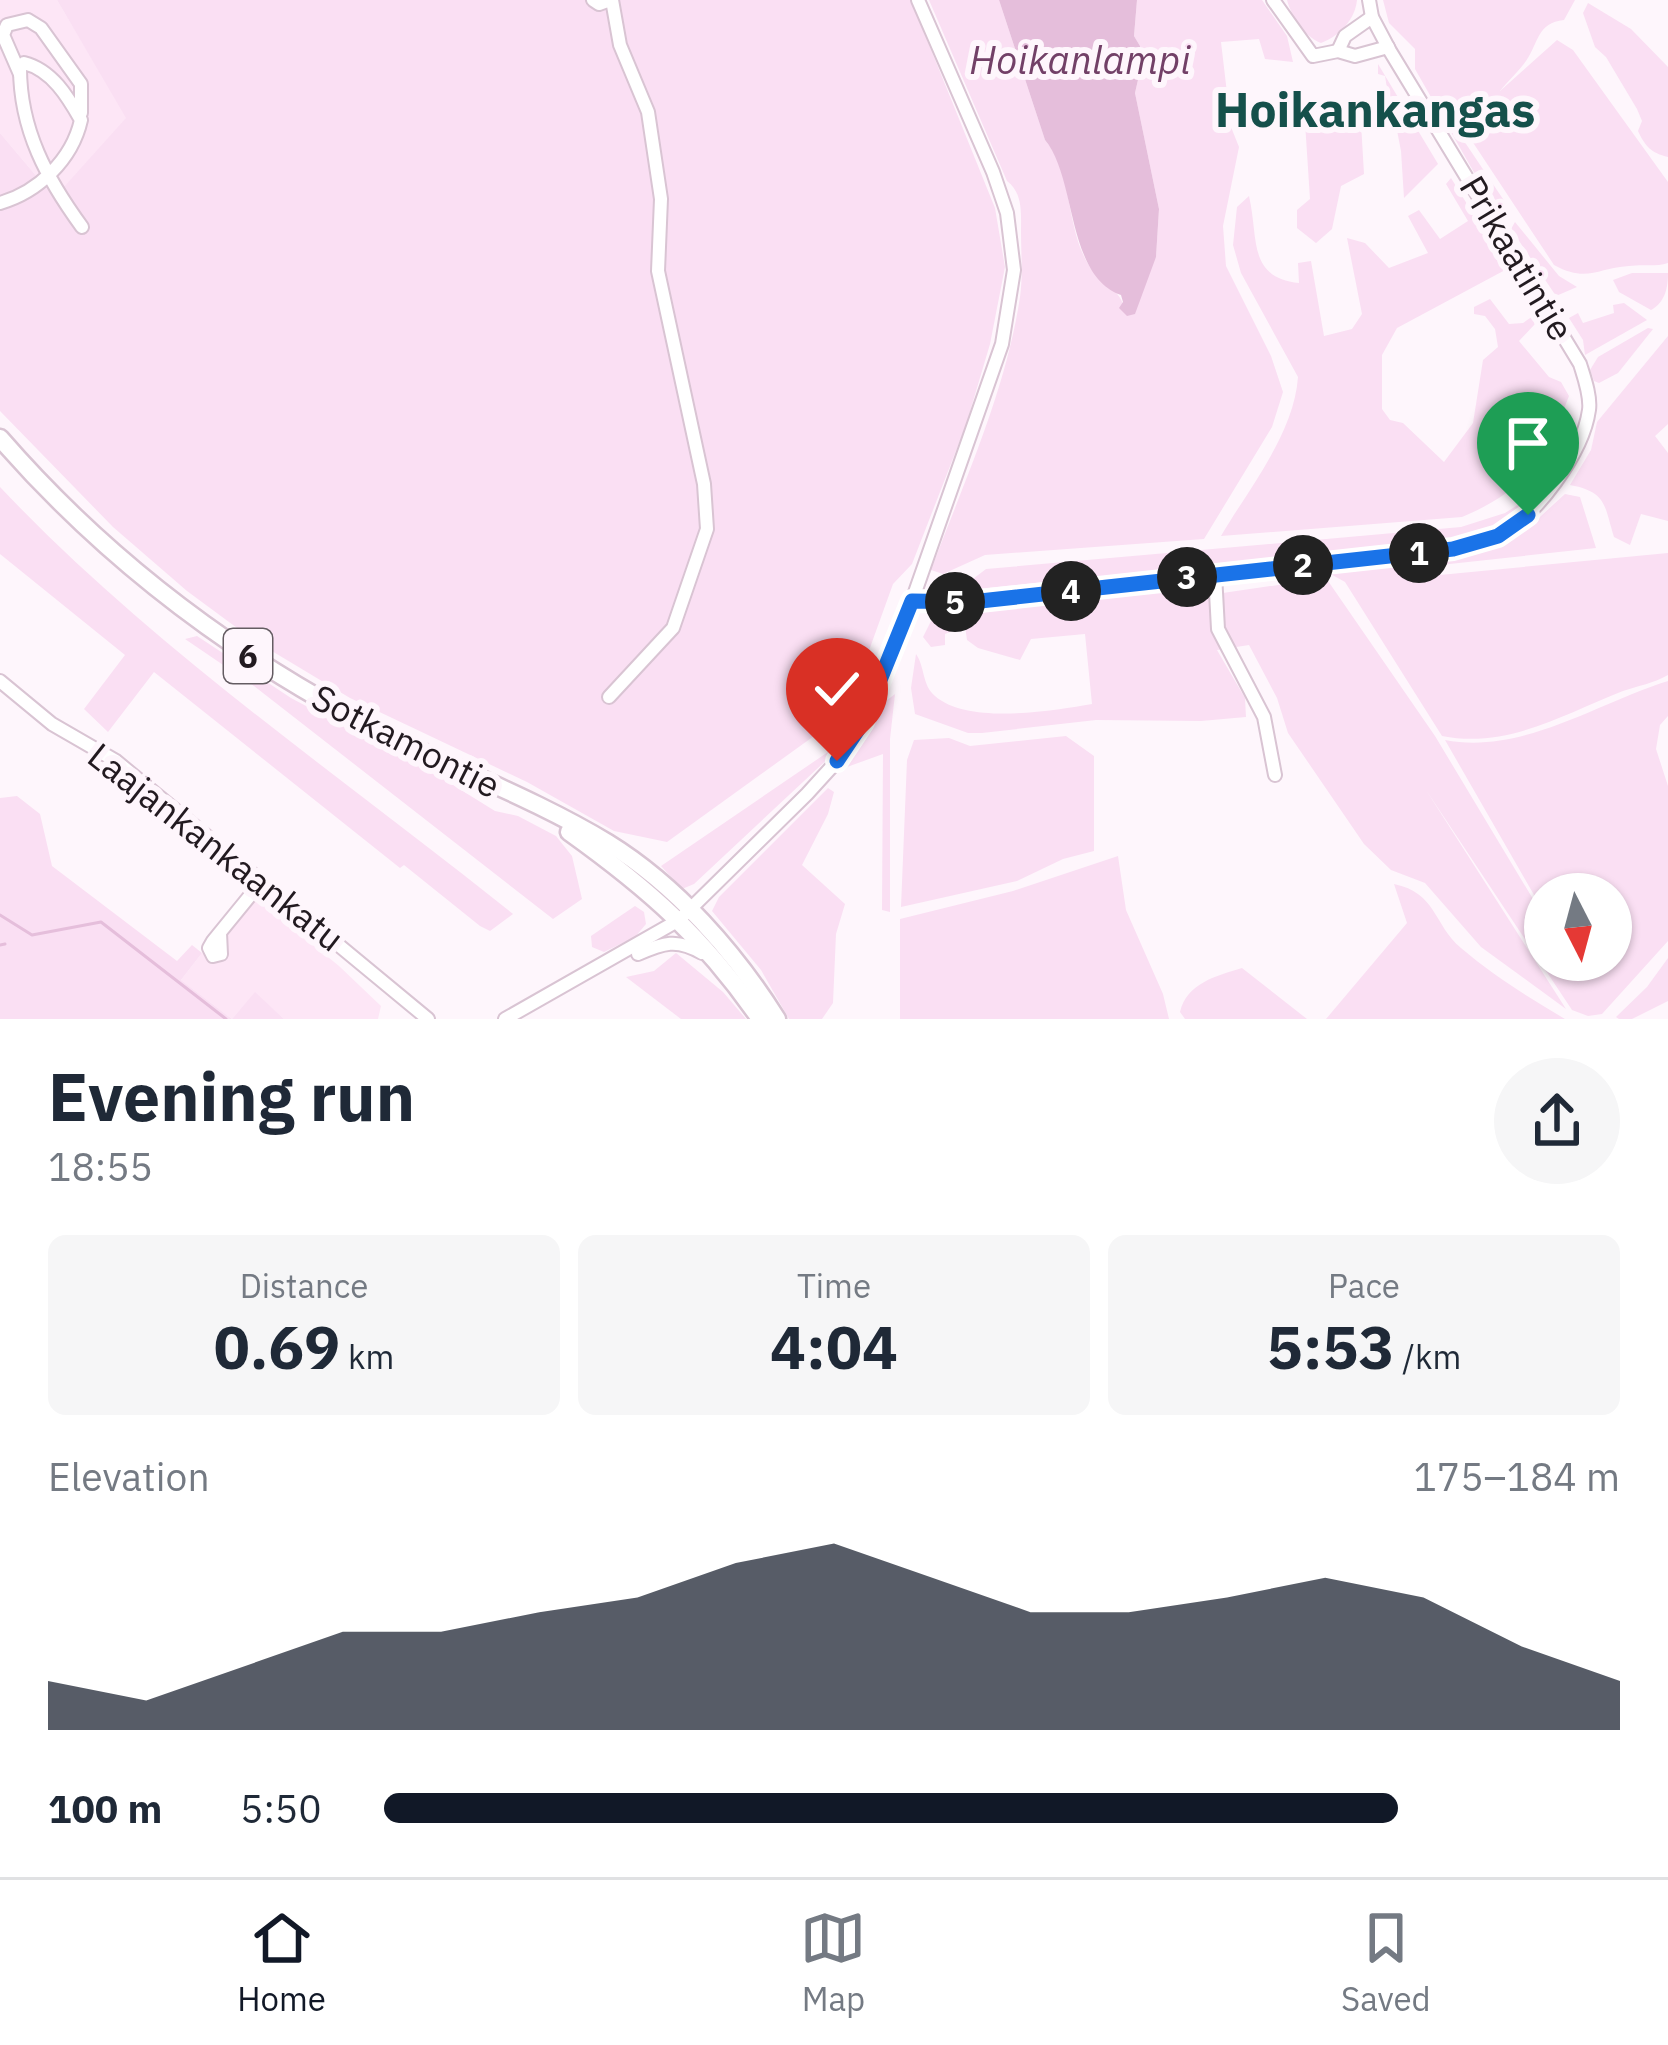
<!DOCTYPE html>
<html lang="en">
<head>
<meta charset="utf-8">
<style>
  :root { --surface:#fff; --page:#f6f6f7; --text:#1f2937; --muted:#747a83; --line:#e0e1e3; --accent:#111827 }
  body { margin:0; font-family:"IBM Plex Sans",sans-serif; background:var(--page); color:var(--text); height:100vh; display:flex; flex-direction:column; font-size:45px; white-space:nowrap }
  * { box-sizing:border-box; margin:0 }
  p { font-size:39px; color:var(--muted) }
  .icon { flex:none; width:66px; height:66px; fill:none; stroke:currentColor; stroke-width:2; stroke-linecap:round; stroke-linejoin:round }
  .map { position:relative; height:1019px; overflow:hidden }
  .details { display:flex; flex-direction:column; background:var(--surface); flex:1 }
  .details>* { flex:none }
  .needle { width:78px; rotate:174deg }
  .tools { position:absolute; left:1524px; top:873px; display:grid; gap:24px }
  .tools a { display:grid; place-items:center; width:108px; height:108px; border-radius:50%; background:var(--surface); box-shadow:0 3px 9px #0004; font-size:60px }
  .pin { position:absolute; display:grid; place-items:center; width:102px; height:102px; color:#fff; margin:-123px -51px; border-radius:50% 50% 50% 0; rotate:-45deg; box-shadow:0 0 12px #0007 }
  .pin .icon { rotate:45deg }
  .km { position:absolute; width:60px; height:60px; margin:-30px; border-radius:50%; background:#222; color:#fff; font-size:33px; line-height:60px; text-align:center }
  .round { display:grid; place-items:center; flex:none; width:126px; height:126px; border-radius:63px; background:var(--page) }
  .headline { display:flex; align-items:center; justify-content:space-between; height:204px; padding:0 48px }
  h1 { font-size:66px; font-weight:700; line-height:90px }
  .figures { display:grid; grid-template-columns:repeat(3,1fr); gap:18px; height:204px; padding:12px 48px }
  .figures div { display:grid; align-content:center; border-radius:18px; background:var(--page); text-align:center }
  .figures b { font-size:60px; font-weight:700 }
  .figures small { font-size:33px; font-weight:400 }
  .figures p { font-size:33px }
  .chart { height:336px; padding:24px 48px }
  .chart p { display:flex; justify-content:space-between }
  .chart svg { width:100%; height:216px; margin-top:12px; fill:var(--accent); opacity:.7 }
  ul { padding:0 48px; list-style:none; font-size:39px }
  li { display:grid; grid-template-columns:192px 144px 1fr; align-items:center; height:90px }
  li i { height:30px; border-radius:15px; background:var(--accent) }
  .tabs { display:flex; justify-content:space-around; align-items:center; height:168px; border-top:3px solid var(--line); background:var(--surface); font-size:33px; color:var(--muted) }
  .tabs a { display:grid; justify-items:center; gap:6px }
  .tabs .current { color:var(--accent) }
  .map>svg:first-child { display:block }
  .built { fill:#fde6f6 }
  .green { fill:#fadff3 }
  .water { fill:#e5bedb }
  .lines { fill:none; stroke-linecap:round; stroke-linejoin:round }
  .stream { stroke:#e5bedb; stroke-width:3 }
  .minor-casing { stroke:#d9c4d3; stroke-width:16 }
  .highway-casing { stroke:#d9c4d3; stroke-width:21 }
  .minor { stroke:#fff; stroke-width:12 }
  .highway { stroke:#fff; stroke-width:16 }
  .route-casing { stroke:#fff; stroke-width:24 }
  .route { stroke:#1a73e8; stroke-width:15 }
  .labels { text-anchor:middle; stroke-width:12; stroke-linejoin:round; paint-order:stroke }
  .shield { fill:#fef6fc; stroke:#645c62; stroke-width:3 }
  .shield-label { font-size:33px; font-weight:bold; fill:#221a20 }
  .street-label { font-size:36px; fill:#221a20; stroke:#fef6fc }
  .water-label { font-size:39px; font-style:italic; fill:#724067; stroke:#fef6fc }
  .district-label { font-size:48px; font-weight:bold; fill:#15504b; stroke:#fef6fc }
</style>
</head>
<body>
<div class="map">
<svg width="1668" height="1019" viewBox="0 0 1668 1019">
  <rect width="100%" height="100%" fill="#fef6fc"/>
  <g class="built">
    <path d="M0 0H57L127 118 63 189 49 191 0 133Z"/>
    <path d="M257 899 339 966 381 1006 378 1019H284L255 993 232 1019 181 980 202 953 209 958Z"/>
  </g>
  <g class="green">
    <path d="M57 0H911L995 208 1005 267 990 344 966 425 912 564 893 584 854 692 839 718 667 842 614 831 527 782 350 698 252 639 187 591 113 527 0 411V133L49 191 63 188 126 118Z"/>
    <path d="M929 0H999L1045 140C1074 174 1065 229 1090 267 1102 285 1121 288 1125 311L1156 257 1159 209 1135 93 1140 71V46L1134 36 1137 0H1262L1287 36 1293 62 1265 59 1259 39 1221 42 1231 127 1239 147 1223 226 1226 266 1271 356 1283 392 1272 427 1204 539 985 555 943 574 931 570C964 482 1006 391 1020 297 1023 276 1021 253 1021 232 1021 214 1023 193 1007 181Z"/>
    <path d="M1287 0H1357C1355 20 1339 36 1321 43 1304 37 1291 15 1287 0Z"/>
    <path d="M1383 0H1575L1564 20C1537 23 1539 42 1526 61 1519 71 1508 81 1500 91L1557 40 1573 50 1668 182V263C1656 267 1643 264 1629 266 1597 268 1587 283 1554 265L1470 138 1492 101 1460 135 1505 202 1496 211 1415 69V49L1389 23Z"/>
    <path d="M1588 3 1631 29 1668 67V157C1651 153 1645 146 1638 131L1642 121 1637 109 1606 57 1595 47 1583 13Z"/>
    <path d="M1378 64 1438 164 1404 198 1401 151 1394 115 1367 116 1361 123 1364 174 1341 186 1332 229 1316 243 1297 228V210L1310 199 1304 107 1312 99 1325 109 1389 101 1385 76 1378 74Z"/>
    <path d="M1451 178 1507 269 1397 328 1382 355V409L1390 420 1403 423 1444 462 1473 423 1483 360 1498 347 1495 329 1485 316 1474 314V307L1490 299 1509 324 1523 323 1533 316 1535 324 1519 341 1549 377 1561 382 1569 396C1545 459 1527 490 1462 517L1221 536C1249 488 1294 434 1298 377L1241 273 1233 245 1237 207 1249 196C1259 239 1247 277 1299 283L1298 263 1311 261 1324 336 1352 329 1362 314 1347 238 1365 243 1389 268 1428 253 1408 216 1419 210 1440 239 1468 221 1446 184Z"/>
    <path d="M1515 222 1559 276 1577 287 1556 296 1511 229Z"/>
    <path d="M1632 273H1668C1668 288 1665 302 1651 310L1619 292 1613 280Z"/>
    <path d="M1624 303 1647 320 1585 355 1583 340 1569 318 1578 313 1583 323 1614 313 1613 305Z"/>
    <path d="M1648 328 1653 329 1618 373 1599 383 1594 381 1590 370 1598 357Z"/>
    <path d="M1668 336V424L1655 436 1668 453V521L1641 514 1630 545 1614 537C1604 505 1607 492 1570 485L1591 450 1597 422Z"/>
    <path d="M0 487C153 649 340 775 513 914L490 931 480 926 404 865 400 868 154 672 108 732 84 709 125 655 0 554Z"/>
    <path d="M1565 494 1580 497 1596 548 1431 566 1432 574 1398 579 1668 553V675C1654 683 1638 686 1623 691 1564 714 1508 749 1442 736L1345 582 1327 572 1490 550 1530 526Z"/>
    <path d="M1527 499 1532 502 1486 531 1442 541 957 591 986 569 1461 527 1505 513Z"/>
    <path d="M1326 578 1435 736 1545 919V960H1611V894H1545V914L1445 740C1522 755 1597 703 1668 681V716L1660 725 1656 749 1668 786V941L1602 1014 1588 1016 1572 1010 1426 790 1566 1009 1481 947 1425 883 1391 870 1364 844 1288 733 1277 698 1249 645 1217 650 1245 698 1246 717 1201 721 1096 720 982 733H968L915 714 911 688 916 654C925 667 922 685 935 696 968 725 1052 711 1092 704L1085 634 1031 639 1020 660 978 648 967 640 965 626 945 634V645L931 647 923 637 933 617 1014 604 1207 583 1209 595Z"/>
    <path d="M197 636 291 698 445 780 495 811 518 816 556 836 572 856 582 899 553 919 254 686 185 639Z"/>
    <path d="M895 694 890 739V912L882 910 883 754 847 767 882 704Z"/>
    <path d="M855 717 834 753 694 884 682 889 661 866 828 752Z"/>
    <path d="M1066 736 1094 756V851L1063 859 1017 881 901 907 907 760 914 740 949 738 970 746Z"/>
    <path d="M828 788 834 792 828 814 802 865 845 904 836 934 833 1003 822 1019H789L761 970 712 911 719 897Z"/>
    <path d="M17 796 40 814 52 866 177 961 192 945 202 953 181 980 232 1019 255 992 284 1019H0V798Z"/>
    <path d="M1118 856 1126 910 1163 994 1169 1019H900V919L1013 891Z"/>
    <path d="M1394 884C1437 893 1433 924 1461 948 1494 976 1528 997 1565 1019H1326L1407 923Z"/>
    <path d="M635 906 644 912 646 924 635 937 604 952 592 947 591 936Z"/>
    <path d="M676 953 723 992 746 1019H681L626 977 654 971Z"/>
    <path d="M1668 958V1001L1632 1019H1619L1616 1017 1647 987Z"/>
    <path d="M1242 968 1307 1019H1185L1180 1012C1187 983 1216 976 1242 968Z"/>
  </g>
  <path class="water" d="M999 0H1137L1134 36 1140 46V71L1135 93 1159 209 1156 257 1135 314 1127 316 1119 308 1123 302 1121 295C1066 276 1077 178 1045 140Z"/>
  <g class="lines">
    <g class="stream">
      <path d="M0 915 32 935 101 922 226 1019"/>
      <path d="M0 945 5 944"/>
    </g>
    <g class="minor-casing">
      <g id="minor">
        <path d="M593 0 599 4 610 0"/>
        <path d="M1273 0 1313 56 1338 51 1355 56 1388 47"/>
        <path d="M1338 51 1345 36 1372 17"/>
        <path d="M20 74 3 35 7 25 28 20 41 28 81 84V113"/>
        <path d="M0 203C38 192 72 160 81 120 68 97 52 70 24 63L20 68C20 130 47 179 82 227"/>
        <path d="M1215 574 1218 629 1264 717 1275 775"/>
        <path d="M912 601 971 602 1453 549C1467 545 1484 542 1498 536 1536 517 1583 453 1589 410 1591 396 1584 377 1580 364L1390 51 1372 17 1369 0"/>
        <path d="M0 681 52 724 116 761 428 1019"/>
        <path d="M609 697 673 628 707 529 704 484 658 271 661 199 648 112 620 45 612 0"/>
        <path d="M220 933 221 954 213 956 209 948 213 941 262 881"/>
        <path d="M638 954C663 943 677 938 702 953"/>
        <path d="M505 1019 679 920 807 794 837 761 863 722 912 601 1002 344 1014 270 1007 213 993 172 918 0"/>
      </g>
    </g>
    <g class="highway-casing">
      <g id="highway">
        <path d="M0 438C99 552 215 642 347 714 432 761 525 793 608 843 676 885 735 952 777 1019"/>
        <path d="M569 832C650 890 703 937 760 1019"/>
      </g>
    </g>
    <use href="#minor" class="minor"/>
    <use href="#highway" class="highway"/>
  </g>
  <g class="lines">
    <g class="route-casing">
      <path id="route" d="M837 761 863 722 912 601 971 602 1453 549 1498 536 1528 515"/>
    </g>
    <use href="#route" class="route"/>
  </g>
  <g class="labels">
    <rect class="shield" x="224" y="629" width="48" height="54" rx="9"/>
    <g class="shield-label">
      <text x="248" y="668">6</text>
    </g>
    <g class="street-label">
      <text transform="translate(1517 258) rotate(59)" y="13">Prikaatintie</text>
      <text transform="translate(406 741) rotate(27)" y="13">Sotkamontie</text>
      <text transform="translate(216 847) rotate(38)" y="13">Laajankankaankatu</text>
    </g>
    <g class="water-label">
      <text x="1080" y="74">Hoikanlampi</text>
    </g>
    <g class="district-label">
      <text x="1375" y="127">Hoikankangas</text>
    </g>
  </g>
</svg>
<div class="tools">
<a><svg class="needle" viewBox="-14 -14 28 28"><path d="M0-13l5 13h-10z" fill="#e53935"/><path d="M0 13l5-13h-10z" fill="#747a83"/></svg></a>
</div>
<div class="pin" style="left:1528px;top:515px;background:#1e9e55"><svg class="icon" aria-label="arrive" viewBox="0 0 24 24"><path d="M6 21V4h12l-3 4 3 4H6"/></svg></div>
<div class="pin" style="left:837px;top:761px;background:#d93025"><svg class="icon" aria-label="check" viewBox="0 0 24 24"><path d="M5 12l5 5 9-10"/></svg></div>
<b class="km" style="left:1419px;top:553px">1</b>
<b class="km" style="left:1303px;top:565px">2</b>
<b class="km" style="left:1187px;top:577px">3</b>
<b class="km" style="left:1071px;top:591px">4</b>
<b class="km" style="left:955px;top:602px">5</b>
</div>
<section class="details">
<div class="headline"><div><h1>Evening run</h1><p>18:55</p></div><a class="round"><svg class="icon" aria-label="share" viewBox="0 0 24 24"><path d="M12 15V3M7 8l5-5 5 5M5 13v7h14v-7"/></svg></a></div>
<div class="figures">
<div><p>Distance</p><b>0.69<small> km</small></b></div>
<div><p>Time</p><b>4:04</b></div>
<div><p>Pace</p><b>5:53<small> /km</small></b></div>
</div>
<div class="chart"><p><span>Elevation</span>175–184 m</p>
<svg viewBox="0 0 160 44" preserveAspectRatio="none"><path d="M0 44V34L10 38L20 31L30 24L40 24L50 20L60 17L70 10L80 6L90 13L100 20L110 20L120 17L130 13L140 17L150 27L160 34V44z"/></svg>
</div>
<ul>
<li><b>100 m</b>5:50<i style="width:82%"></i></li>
</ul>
</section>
<nav class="tabs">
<a class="current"><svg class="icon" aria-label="home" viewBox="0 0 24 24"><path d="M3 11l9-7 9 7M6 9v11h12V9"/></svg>Home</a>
<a><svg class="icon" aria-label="map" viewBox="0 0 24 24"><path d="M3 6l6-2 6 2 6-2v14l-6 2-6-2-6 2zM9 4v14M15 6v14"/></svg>Map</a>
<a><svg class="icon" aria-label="saved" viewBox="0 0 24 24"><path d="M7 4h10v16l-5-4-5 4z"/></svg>Saved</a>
</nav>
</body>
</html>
